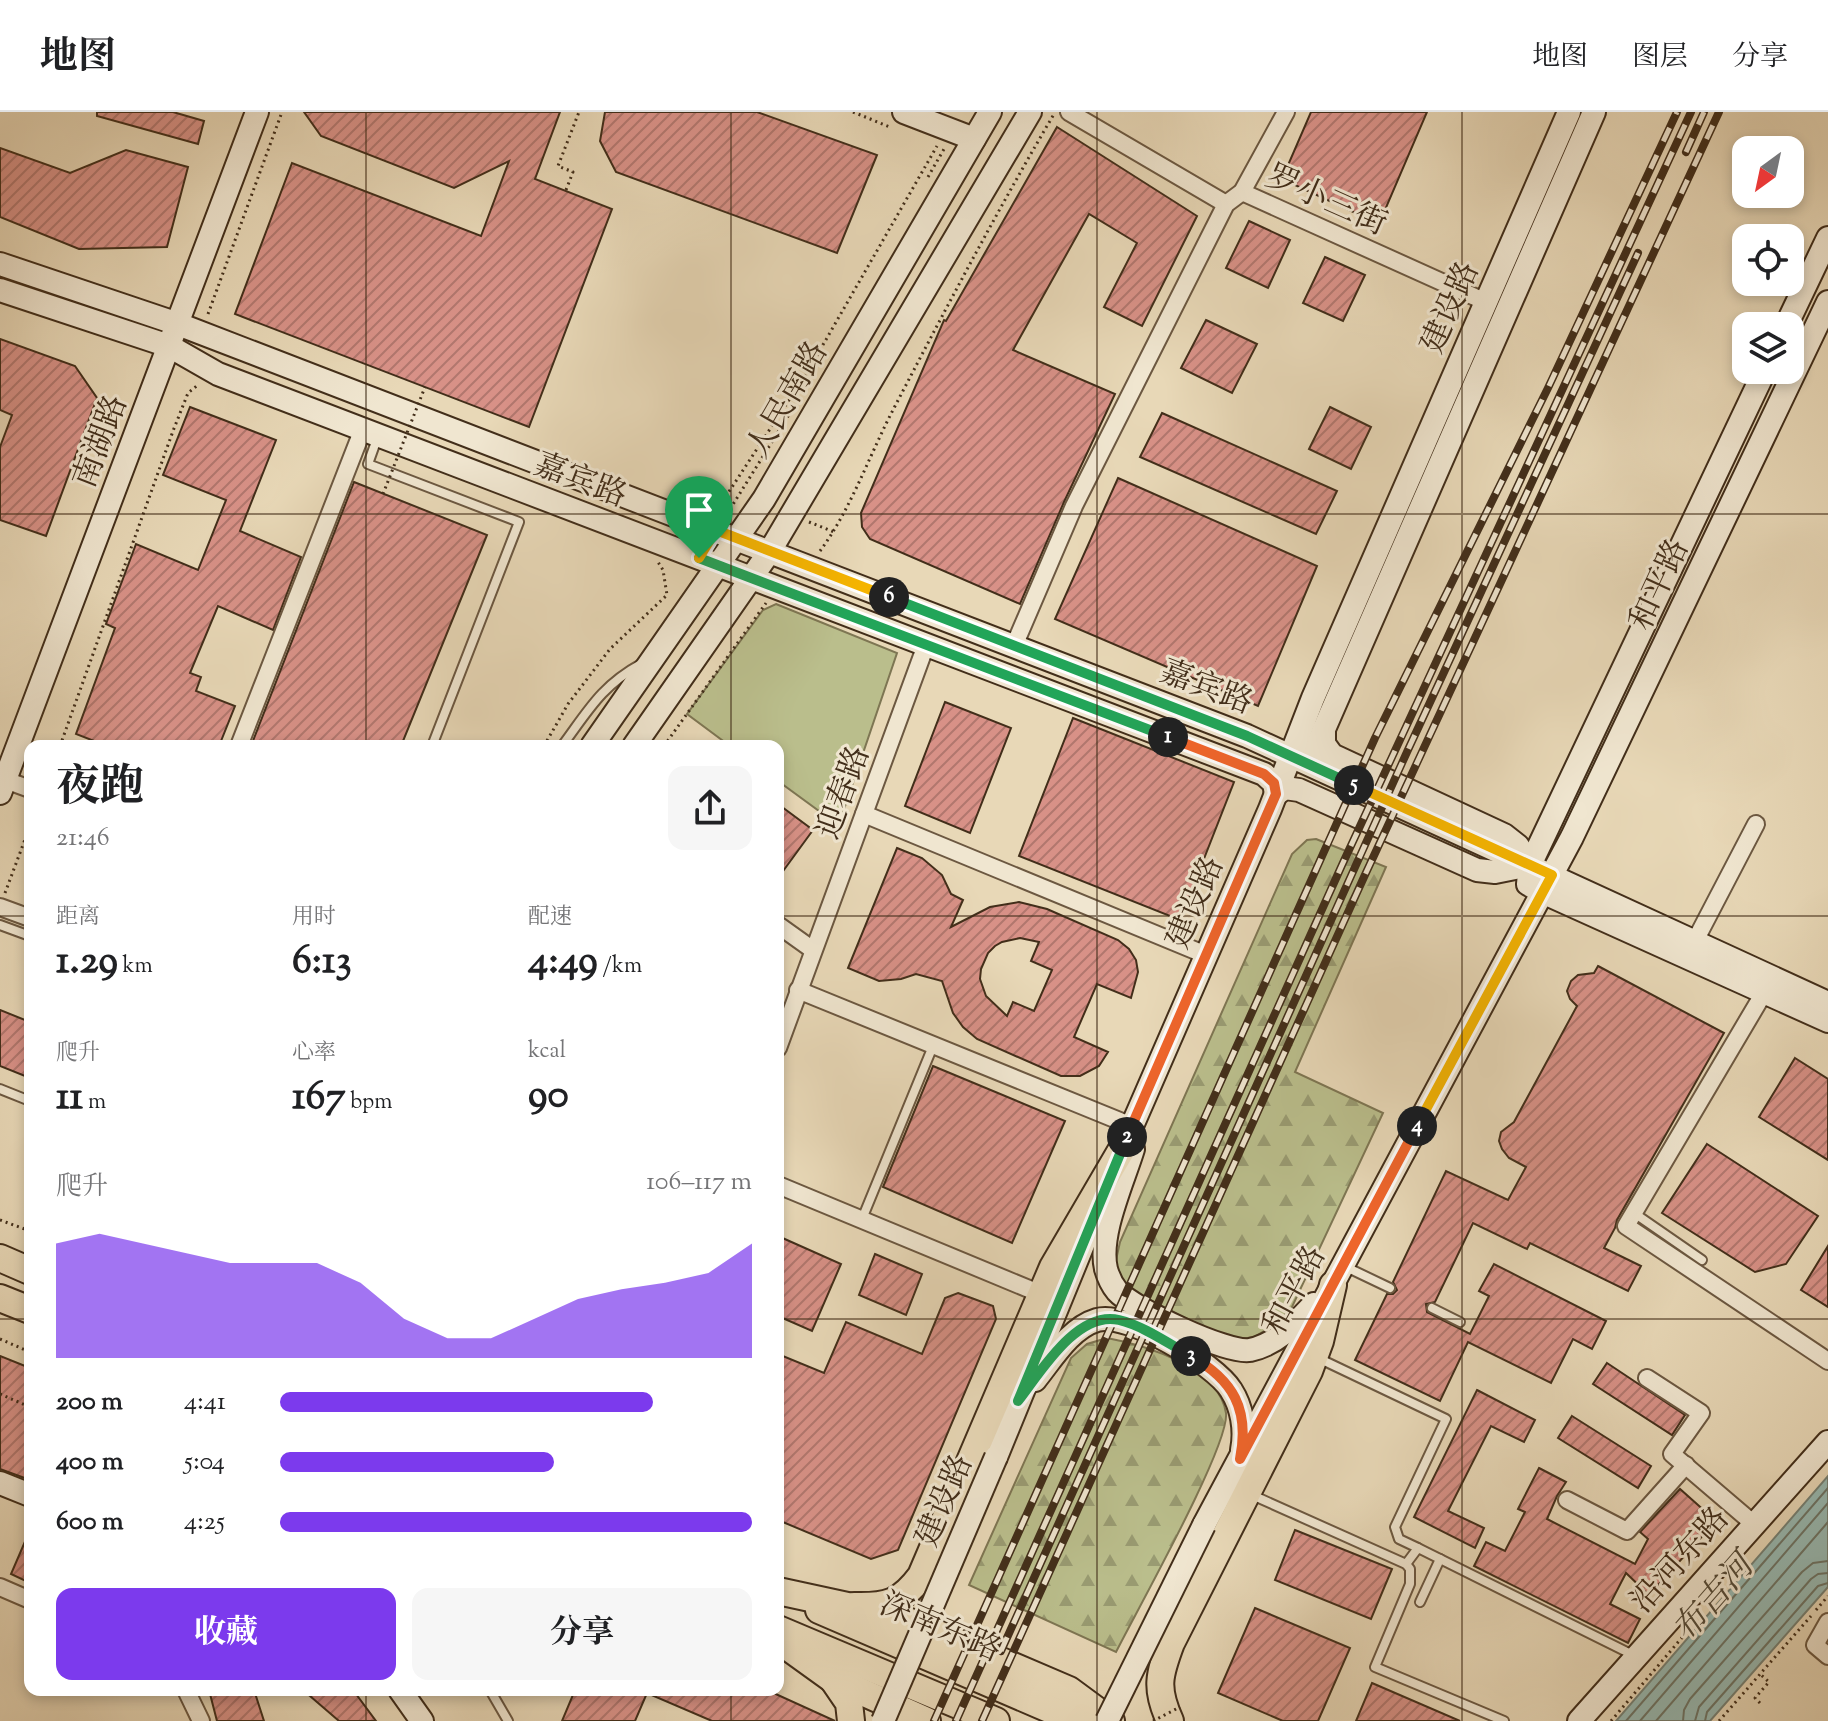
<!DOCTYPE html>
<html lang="zh">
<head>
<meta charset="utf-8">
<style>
  :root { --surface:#fff; --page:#f6f6f6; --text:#202124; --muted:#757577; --line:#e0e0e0; --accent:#7c3aed }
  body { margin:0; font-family:"Sorts Mill Goudy","Noto Serif SC",serif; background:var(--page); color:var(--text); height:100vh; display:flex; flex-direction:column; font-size:30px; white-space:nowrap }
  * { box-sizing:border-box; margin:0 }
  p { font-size:26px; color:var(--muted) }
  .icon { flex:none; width:44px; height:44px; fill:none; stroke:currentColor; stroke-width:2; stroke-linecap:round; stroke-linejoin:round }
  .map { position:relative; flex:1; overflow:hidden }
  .drawer { position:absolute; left:24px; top:628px; width:760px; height:956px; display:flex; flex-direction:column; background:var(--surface); border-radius:16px; box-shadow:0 4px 12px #0003 }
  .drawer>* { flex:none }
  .needle { width:52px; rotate:213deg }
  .tools { position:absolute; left:1732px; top:24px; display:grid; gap:16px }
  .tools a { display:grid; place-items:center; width:72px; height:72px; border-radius:16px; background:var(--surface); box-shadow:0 4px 12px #0003; font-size:40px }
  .pin { position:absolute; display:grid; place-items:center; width:68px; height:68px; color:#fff; margin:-82px -34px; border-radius:50% 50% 50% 0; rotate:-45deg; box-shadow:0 0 8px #0007 }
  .pin .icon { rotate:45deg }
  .km { position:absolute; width:40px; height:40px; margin:-20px; border-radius:50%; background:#222; color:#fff; font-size:22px; line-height:40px; text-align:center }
  .round { display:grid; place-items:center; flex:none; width:84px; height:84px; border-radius:16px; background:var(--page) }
  .head { display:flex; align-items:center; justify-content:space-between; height:136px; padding:0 32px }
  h1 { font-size:44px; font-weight:700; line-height:60px }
  .figures { display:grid; grid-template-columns:repeat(3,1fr); gap:12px; height:136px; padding:8px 32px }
  .figures div { display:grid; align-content:center }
  .figures b { font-size:40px; font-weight:700 }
  .figures small { font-size:22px; font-weight:400 }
  .figures p { font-size:22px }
  .chart { height:224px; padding:16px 32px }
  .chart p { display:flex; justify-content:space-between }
  .chart svg { width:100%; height:144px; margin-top:8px; fill:var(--accent); opacity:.7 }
  .cta { display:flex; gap:16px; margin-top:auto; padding:16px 32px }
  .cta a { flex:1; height:92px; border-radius:16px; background:var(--accent); color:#fff; font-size:32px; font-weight:700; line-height:92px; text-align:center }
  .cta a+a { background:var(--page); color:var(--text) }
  ul { padding:0 32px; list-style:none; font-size:26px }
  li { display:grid; grid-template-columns:128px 96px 1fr; align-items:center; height:60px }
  li i { height:20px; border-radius:10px; background:var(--accent) }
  header { display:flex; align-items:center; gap:48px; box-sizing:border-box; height:112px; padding:0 40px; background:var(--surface); border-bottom:2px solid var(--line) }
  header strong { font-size:38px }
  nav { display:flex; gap:44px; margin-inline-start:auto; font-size:28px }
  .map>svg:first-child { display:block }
  .forest { fill:url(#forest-firs); stroke:#7e7653; stroke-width:2 }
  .park { fill:#babe8c; stroke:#7e7653; stroke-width:2 }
  .water { fill:#97b9b2; stroke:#758175; stroke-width:2 }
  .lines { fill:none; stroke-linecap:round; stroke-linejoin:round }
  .shore { stroke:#6c7466; stroke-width:2 }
  .building { fill:url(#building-hatch); stroke:#422e1a; stroke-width:2; fill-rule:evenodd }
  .lane-casing { stroke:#6c5841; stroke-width:12 }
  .street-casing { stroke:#6c5841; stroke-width:20 }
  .secondary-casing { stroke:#422e1a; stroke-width:26 }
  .primary-casing { stroke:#422e1a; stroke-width:30 }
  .path { stroke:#422e1a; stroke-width:3; stroke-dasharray:2 4; stroke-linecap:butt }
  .lane { stroke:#f0e6d0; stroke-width:8 }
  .street { stroke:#f0e6d0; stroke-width:16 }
  .secondary { stroke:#f0e6d0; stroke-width:22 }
  .primary { stroke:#e8d8b7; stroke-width:26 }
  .rail-casing { stroke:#422e1a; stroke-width:8 }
  .rail { stroke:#f0e6d0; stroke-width:5; stroke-dasharray:15; stroke-linecap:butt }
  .secondary-bridge-casing { stroke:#422e1a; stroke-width:26; stroke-linecap:butt }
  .path-bridge { stroke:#422e1a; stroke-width:3; stroke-dasharray:2 4; stroke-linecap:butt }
  .secondary-bridge { stroke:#f0e6d0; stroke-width:22 }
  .split-1-casing { stroke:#fff; stroke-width:16 }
  .split-2-casing { stroke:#fff; stroke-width:16 }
  .split-3-casing { stroke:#fff; stroke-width:16 }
  .split-4-casing { stroke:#fff; stroke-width:16 }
  .split-5-casing { stroke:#fff; stroke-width:16 }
  .split-6-casing { stroke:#fff; stroke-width:16 }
  .split-7-casing { stroke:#fff; stroke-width:16 }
  .split-1 { stroke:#22a559; stroke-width:10 }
  .split-2 { stroke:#f0652b; stroke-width:10 }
  .split-3 { stroke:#22a559; stroke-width:10 }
  .split-4 { stroke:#f0652b; stroke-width:10 }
  .split-5 { stroke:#f5b400; stroke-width:10 }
  .split-6 { stroke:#22a559; stroke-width:10 }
  .split-7 { stroke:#f5b400; stroke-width:10 }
  .grid { fill:none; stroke:#422e1a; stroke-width:2; stroke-opacity:0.55 }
  .labels { text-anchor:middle; stroke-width:6; stroke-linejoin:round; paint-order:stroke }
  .street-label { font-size:32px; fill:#422e1a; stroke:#f0e6d0 }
  .water-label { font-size:34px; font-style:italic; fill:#534a38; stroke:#f0e6d0 }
</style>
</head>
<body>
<header>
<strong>地图</strong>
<nav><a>地图</a><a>图层</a><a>分享</a></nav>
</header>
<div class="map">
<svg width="1828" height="1609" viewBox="0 0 1828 1609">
  <defs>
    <pattern id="forest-firs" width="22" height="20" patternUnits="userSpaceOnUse" patternTransform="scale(2)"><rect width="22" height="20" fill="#babe8c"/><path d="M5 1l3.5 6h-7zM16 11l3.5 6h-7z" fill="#999b72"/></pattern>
    <pattern id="building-hatch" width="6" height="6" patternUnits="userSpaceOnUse" patternTransform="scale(2)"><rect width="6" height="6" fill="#d89187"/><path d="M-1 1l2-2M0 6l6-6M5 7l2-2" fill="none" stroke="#b1776e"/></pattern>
  </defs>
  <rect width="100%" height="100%" fill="#e8d8b7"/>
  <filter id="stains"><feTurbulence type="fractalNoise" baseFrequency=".0025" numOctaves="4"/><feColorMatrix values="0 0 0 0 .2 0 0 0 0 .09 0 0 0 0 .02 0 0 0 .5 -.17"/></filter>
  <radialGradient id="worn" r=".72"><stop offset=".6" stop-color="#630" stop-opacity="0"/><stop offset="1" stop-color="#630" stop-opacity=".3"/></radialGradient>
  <g class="forest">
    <path d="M1316 727 1386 755 1295 960 1383 1001 1292 1195 1276 1212 1254 1225 1234 1228 1213 1220 1128 1177 1118 1164 1116 1148 1120 1130 1292 742 1307 728Z"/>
    <path d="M1107 1226C1145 1233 1219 1255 1226 1301 1230 1333 1136 1500 1116 1540L969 1473 1071 1246 1087 1232Z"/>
  </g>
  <path class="park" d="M776 492 897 541 840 709 830 707 778 669V634H730L687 602 763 498Z"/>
  <path class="water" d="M1828 1364V1475L1710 1609H1616Z"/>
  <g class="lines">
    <g class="shore">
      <path d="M1626 1609 1828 1376"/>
      <path d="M1640 1609 1828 1391"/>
      <path d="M1656 1609 1828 1410"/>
      <path d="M1683 1609 1684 1598 1690 1587 1802 1460 1813 1451 1828 1449"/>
      <path d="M1695 1609 1699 1595 1811 1467 1818 1462 1828 1461"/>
      <path d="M1705 1609 1707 1600 1818 1474 1828 1471"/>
    </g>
  </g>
  <g class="building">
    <path d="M97 0H173L204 9 198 32 97 4Z"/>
    <path d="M304 0H560L535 67 612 97 529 315 235 202 292 51 481 124 509 49 454 76 321 24Z"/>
    <path d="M605 0H757L877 43 837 141 616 60 600 29Z"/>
    <path d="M1311 0H1427L1379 112 1282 67Z"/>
    <path d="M1057 15 1197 104 1142 214 1104 195 1137 131 1089 102 1013 238 1115 282 1064 390 1020 492 870 427 862 415 861 401 944 208 946 209Z"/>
    <path d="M0 36 70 61 126 38 188 55 167 135 79 137 0 105Z"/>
    <path d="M1249 109 1290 128 1268 176 1226 156Z"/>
    <path d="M1325 145 1365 163 1343 209 1303 191Z"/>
    <path d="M1206 208 1257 232 1232 281 1181 256Z"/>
    <path d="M0 227 75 254 97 286 46 424 0 408V335L12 303 0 298Z"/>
    <path d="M190 295 276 328 240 419 301 445 273 518 218 494 190 561 201 565 196 579 235 594 219 634H107L76 622 115 516 106 512 136 432 198 458 226 388 163 363Z"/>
    <path d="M1330 295 1371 315 1351 357 1309 337Z"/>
    <path d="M1162 301 1337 379 1316 422 1140 345Z"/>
    <path d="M1118 366 1317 454 1258 594 1055 507Z"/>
    <path d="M354 370 487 423 401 634H251Z"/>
    <path d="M945 590 1011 616 970 721 905 694Z"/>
    <path d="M1073 606 1234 670 1180 808 1019 744Z"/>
    <path d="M778 692 813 718 778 766Z"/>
    <path d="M897 736 922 746 942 763 951 782 963 788 951 815 990 795 1019 790 1047 797 1118 828 1129 837 1136 848 1138 860 1131 886 1097 872 1074 925 1108 940 1099 954 1080 964H1061L977 927 963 915 953 901 942 869 916 862 901 867 879 869 848 856ZM1020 826 1039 830 1031 849 1052 858 1034 899 1013 890 1007 904 986 884 980 867 981 857 988 841 995 834 1002 830Z"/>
    <path d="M1598 854 1724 921 1617 1108 1615 1116 1604 1136 1641 1154 1628 1179 1530 1131 1527 1137 1473 1111 1435 1190 1426 1192 1427 1200 1470 1222 1489 1184 1479 1179 1494 1152 1606 1209 1592 1237 1573 1227 1551 1271 1468 1230 1440 1289 1355 1248 1387 1182H1393L1397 1178 1393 1170 1446 1059 1508 1088 1526 1055 1509 1046 1502 1037 1499 1029 1501 1020 1514 1010 1577 894 1570 887 1567 879 1571 869 1578 863 1594 861Z"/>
    <path d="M0 898 30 910V966L0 954Z"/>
    <path d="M1795 946 1828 967V1048L1759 1005Z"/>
    <path d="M933 954 1065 1009 1012 1131 883 1075Z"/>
    <path d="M1707 1032 1818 1104 1786 1152 1755 1160 1662 1101Z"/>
    <path d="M778 1124 841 1152 812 1219 778 1204Z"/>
    <path d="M1828 1134V1195L1801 1178Z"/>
    <path d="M875 1142 922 1162 906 1203 859 1183Z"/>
    <path d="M958 1181 993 1194 996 1207 898 1438 871 1447 778 1408V1242L824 1261 846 1210 922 1242 945 1186Z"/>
    <path d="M0 1244 30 1256V1368L0 1357Z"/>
    <path d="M1607 1251 1685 1303 1672 1323 1593 1272Z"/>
    <path d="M1477 1278 1535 1308 1524 1330 1491 1314 1448 1399 1484 1416 1475 1436 1414 1405Z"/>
    <path d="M1572 1304 1651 1354 1638 1376 1558 1326Z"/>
    <path d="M1539 1356 1566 1370 1557 1384 1547 1407 1635 1452 1648 1427 1640 1420 1680 1377 1716 1409 1649 1483 1626 1461 1610 1492 1640 1507 1628 1531 1474 1454 1486 1430 1505 1439 1525 1400 1518 1397Z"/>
    <path d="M30 1418V1471L11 1462Z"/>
    <path d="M1295 1418 1392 1457 1371 1507 1275 1468Z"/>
    <path d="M1255 1496 1350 1536 1318 1609H1283L1218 1581Z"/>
    <path d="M1372 1571 1460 1609H1356Z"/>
    <path d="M209 1578H254L264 1609H217Z"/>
    <path d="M303 1578H353L376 1609H339Z"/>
    <path d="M575 1578H767L835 1609H712L647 1581 635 1609H562Z"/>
  </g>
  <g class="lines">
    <g class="lane-casing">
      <g id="lane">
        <path d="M378 324 368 352 519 410 432 634"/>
        <path d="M562 634C588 599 601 574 641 552"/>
        <path d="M0 813 30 824"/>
        <path d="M0 977 30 989"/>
        <path d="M1634 1101 1702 1148"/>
        <path d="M862 1107 933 934"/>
        <path d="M1344 1154 1390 1176"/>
        <path d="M1432 1196 1460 1210"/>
        <path d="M1318 1246 1446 1307 1395 1415 1399 1427 1418 1436"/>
        <path d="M1252 1383 1406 1452 1410 1457V1472L1375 1555 1504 1609"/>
        <path d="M1406 1452 1418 1436 1633 1543"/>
        <path d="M1420 1490 1440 1447"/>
        <path d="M490 1578 508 1609"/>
      </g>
    </g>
    <g class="street-casing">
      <g id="street">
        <path d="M1069 0 1226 92"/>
        <path d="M1242 80 1486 190"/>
        <path d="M1014 534 1074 394 1226 92 1242 80 1286 0"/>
        <path d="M239 634 363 317"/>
        <path d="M0 666 30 677"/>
        <path d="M864 702 1206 843"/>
        <path d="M0 795 30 806"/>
        <path d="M778 813 813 838"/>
        <path d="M1695 829 1756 712"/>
        <path d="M798 878 1132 1014"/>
        <path d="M1765 879 1626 1114 1828 1249"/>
        <path d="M778 936 926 533"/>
        <path d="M778 1073 1041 1182"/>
        <path d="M1647 1266 1701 1301 1672 1342 1754 1412"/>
        <path d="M1567 1388 1627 1419 1686 1353"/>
        <path d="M0 1475 30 1488"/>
        <path d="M1828 1510 1815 1533 1828 1544"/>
        <path d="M186 1578 201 1609"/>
      </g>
    </g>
    <g class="secondary-casing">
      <g id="secondary">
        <path d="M904 0 974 27"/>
        <path d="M0 152 178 212 1247 624 1828 891"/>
        <path d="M0 178 169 234 218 262 1264 662 1274 671 1276 682"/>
        <path d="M1786 214 1828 126"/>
        <path d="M1765 258 1530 753 1528 772 1542 780 1828 909"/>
        <path d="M1324 617V632L1332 643 1504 723 1518 734 1528 749"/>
        <path d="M592 634 764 387 990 0"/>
        <path d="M634 634 770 439 1030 0"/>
        <path d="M1319 656 1313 644 1324 617 1594 0"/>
        <path d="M0 681 257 0"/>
        <path d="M1276 682 1285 676 1299 678 1477 758 1495 760 1530 753"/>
        <path d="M1133 1037C1123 1070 1098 1123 1106 1157 1108 1164 1112 1173 1117 1179 1133 1197 1227 1242 1250 1238 1278 1232 1296 1211 1314 1192"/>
        <path d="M1115 1053 1270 697 1313 586 1569 0"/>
        <path d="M1035 1268C1052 1247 1070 1216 1097 1208 1127 1199 1215 1252 1231 1278 1242 1295 1246 1318 1242 1338"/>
        <path d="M996 1345 1098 1096"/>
        <path d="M0 1371 30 1383"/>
        <path d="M1204 1413 1572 725 1828 190"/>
        <path d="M400 1578 422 1609"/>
        <path d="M1579 1609 1828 1330"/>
      </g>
    </g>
    <g class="primary-casing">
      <g id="primary">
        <path d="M0 1146 30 1159"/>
        <path d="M0 1186 30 1198"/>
        <path d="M778 1479 898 1505 1069 1578 1111 1609"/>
        <path d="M854 1494C887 1495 901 1491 921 1464L1053 1155 1122 1037"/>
        <path d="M819 1498 1077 1609"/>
        <path d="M778 1517 996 1609"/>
        <path d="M781 1530 831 1566 927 1609"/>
        <path d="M834 1569 849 1591 851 1609"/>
        <path d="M1170 1609C1155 1576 1159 1563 1171 1531L1309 1259 1320 1229 1333 1173"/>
      </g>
    </g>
    <g class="path">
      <path d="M853 0 890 15"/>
      <path d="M928 65 944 37"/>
      <path d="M566 78 573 60 558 54 579 0"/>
      <path d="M208 202 282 0"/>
      <path d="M715 398H717L808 259 937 34"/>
      <path d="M727 402 795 293"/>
      <path d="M809 410 834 420"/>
      <path d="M820 439C851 397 869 344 893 298 945 198 997 99 1054 2"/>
      <path d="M60 634 173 319 188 281 198 273"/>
      <path d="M544 634 568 592 610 537 667 483 663 458 658 450"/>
      <path d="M664 634 766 491"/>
      <path d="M5 781 30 714"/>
      <path d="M0 1108 30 1119"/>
      <path d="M0 1227 30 1240"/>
      <path d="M0 1282 30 1295"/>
      <path d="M1816 1498 1828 1484"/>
      <path d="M1760 1591 1755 1586 1769 1570 1760 1562"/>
      <path d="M1611 1609 1691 1515"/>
      <path d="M1719 1609 1811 1504"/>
    </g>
    <use href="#lane" class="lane"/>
    <use href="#street" class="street"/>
    <use href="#secondary" class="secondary"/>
    <use href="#primary" class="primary"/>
    <g class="rail-casing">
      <g id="rail">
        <path d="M1686 40 1704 0"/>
        <path d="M1001 1539 1407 640 1638 141"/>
        <path d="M934 1609 1375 626 1548 276 1677 0"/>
        <path d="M956 1609 1342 753 1691 0"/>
        <path d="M982 1609 1364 765 1719 0"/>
      </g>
    </g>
    <use href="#rail" class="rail"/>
    <g class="secondary-bridge-casing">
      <g id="secondary-bridge">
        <path d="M883 1609 996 1345"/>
        <path d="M1107 1609 1204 1413"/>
      </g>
    </g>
    <g class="path-bridge">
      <path d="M383 382 425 275"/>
      <path d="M1153 1609 1180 1595"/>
    </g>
    <use href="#secondary-bridge" class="secondary-bridge"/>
  </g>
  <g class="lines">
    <g class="split-1-casing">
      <path id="split-1" d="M699 446 1168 625"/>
    </g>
    <g class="split-2-casing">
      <path id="split-2" d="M1127 1025 1276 682 1274 671 1264 662 1168 625"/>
    </g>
    <g class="split-3-casing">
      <path id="split-3" d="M1127 1025 1018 1289C1040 1261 1077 1198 1119 1208 1144 1214 1169 1232 1191 1244"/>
    </g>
    <g class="split-4-casing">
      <path id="split-4" d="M1191 1244C1233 1268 1250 1297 1240 1347L1417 1014"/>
    </g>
    <g class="split-5-casing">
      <path id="split-5" d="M1354 673 1552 763 1417 1014"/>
    </g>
    <g class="split-6-casing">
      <path id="split-6" d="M889 485 1247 624 1354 673"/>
    </g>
    <g class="split-7-casing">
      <path id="split-7" d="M699 446 716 418 889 485"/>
    </g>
    <use href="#split-1" class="split-1"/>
    <use href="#split-2" class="split-2"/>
    <use href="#split-3" class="split-3"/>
    <use href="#split-4" class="split-4"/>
    <use href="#split-5" class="split-5"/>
    <use href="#split-6" class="split-6"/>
    <use href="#split-7" class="split-7"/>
  </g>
  <path class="grid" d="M366 0V634M731 0V634M1097 0V1609M1462 0V1609M0 402H1828M0 804H30M778 804H1828M0 1207H30M778 1207H1828M366 1578V1609M731 1578V1609"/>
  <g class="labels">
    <g class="street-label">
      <text transform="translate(1327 87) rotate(24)" y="11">罗小三街</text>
      <text transform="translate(1449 195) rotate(-66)" y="11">建设路</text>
      <text transform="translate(786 287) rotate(-60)" y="11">人民南路</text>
      <text transform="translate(99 329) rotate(-69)" y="11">南湖路</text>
      <text transform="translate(581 367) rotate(21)" y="11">嘉宾路</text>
      <text transform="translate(1658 472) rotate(-65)" y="11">和平路</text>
      <text transform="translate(1207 574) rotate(21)" y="11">嘉宾路</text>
      <text transform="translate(842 680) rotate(-70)" y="11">迎春路</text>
      <text transform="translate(1194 790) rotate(-67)" y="11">建设路</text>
      <text transform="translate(1293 1178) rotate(-62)" y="11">和平路</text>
      <text transform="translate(943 1388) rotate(-67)" y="11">建设路</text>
      <text transform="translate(1679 1447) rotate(-48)" y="11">沿河东路</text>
      <text transform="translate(941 1514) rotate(23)" y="11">深南东路</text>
    </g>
    <g class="water-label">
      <text transform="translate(1712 1485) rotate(-49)" y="12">布吉河</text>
    </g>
  </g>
  <rect width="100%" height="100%" filter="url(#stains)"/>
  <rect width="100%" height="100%" fill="url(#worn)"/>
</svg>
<div class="tools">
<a><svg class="needle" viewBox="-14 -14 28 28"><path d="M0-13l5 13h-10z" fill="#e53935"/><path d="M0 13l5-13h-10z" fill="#757577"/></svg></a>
<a><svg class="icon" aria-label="locate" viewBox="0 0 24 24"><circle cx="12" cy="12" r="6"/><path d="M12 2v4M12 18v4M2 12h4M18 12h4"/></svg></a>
<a><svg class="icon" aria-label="layers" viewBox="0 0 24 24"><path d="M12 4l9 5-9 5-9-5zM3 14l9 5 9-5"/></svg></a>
</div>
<div class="pin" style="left:699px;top:446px;background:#1e9e55"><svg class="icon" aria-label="arrive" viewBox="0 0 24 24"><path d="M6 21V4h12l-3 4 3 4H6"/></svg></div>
<b class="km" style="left:1168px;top:625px">1</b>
<b class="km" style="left:1127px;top:1025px">2</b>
<b class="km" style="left:1191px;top:1244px">3</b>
<b class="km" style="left:1417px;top:1014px">4</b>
<b class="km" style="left:1354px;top:673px">5</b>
<b class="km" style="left:889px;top:485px">6</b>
<section class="drawer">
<div class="head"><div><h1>夜跑</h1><p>21:46</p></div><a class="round"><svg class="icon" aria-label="share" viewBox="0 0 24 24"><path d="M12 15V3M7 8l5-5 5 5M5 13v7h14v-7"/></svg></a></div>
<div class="figures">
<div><p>距离</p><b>1.29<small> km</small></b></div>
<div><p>用时</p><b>6:13</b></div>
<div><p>配速</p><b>4:49<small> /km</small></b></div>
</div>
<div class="figures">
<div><p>爬升</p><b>11<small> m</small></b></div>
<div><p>心率</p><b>167<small> bpm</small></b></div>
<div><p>kcal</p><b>90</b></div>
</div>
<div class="chart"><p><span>爬升</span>106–117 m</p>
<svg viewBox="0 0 160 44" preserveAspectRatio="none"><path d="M0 44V9L10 6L20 9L30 12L40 15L50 15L60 15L70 21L80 32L90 38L100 38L110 32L120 26L130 23L140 21L150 18L160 9V44z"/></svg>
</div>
<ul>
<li><b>200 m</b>4:41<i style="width:79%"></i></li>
<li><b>400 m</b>5:04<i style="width:58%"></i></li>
<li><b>600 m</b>4:25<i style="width:100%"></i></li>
</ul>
<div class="cta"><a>收藏</a><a>分享</a></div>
</section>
</div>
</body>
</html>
